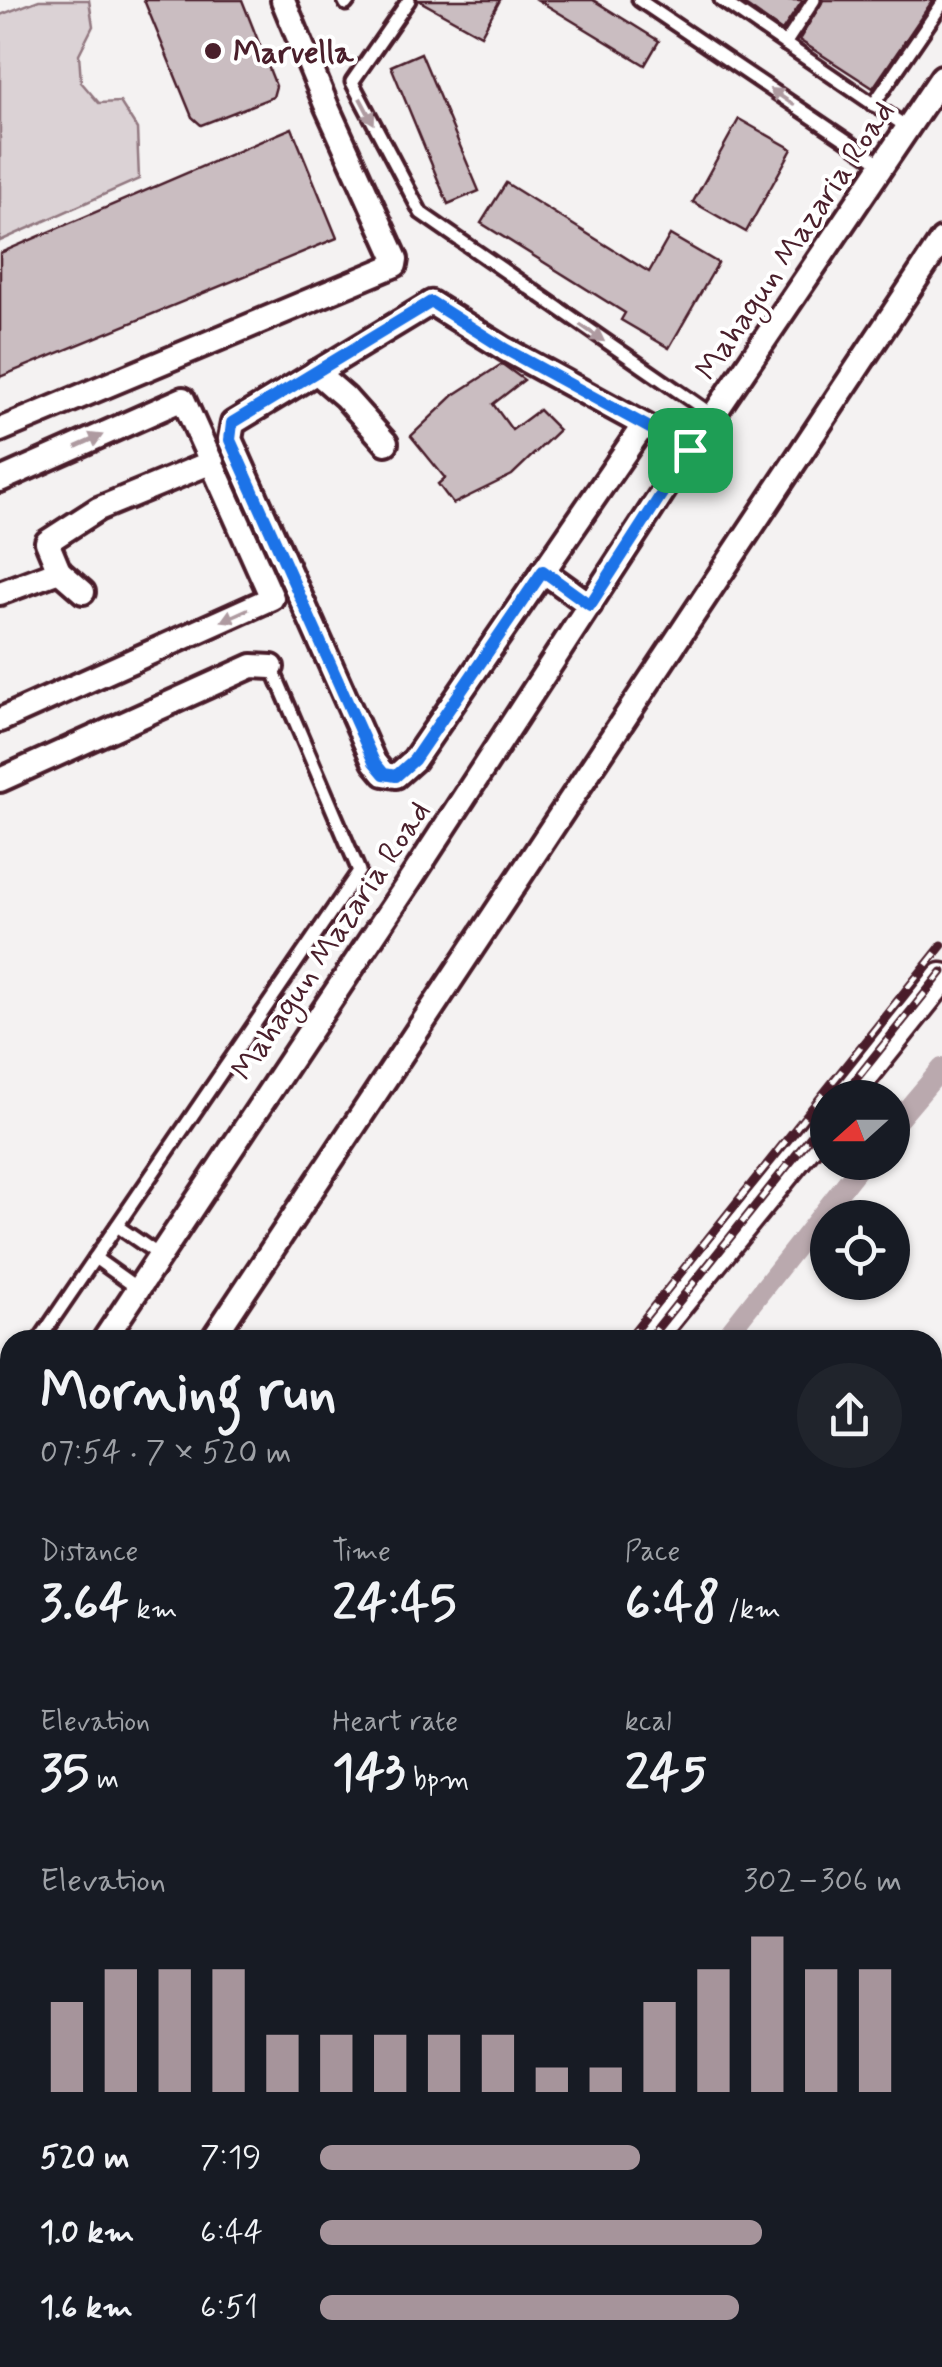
<!DOCTYPE html>
<html lang="en">
<head>
<meta charset="utf-8">
<style>
  :root { --surface:#171b24; --page:#20242c; --text:#f1f3f6; --muted:#9ea1a6; --accent:#a6949b }
  body { margin:0; font-family:Mynerve,sans-serif; background:var(--page); color:var(--text); height:100vh; display:flex; flex-direction:column; font-size:38px; white-space:nowrap }
  * { box-sizing:border-box; margin:0 }
  p { font-size:32px; color:var(--muted) }
  .icon { flex:none; width:55px; height:55px; fill:none; stroke:currentColor; stroke-width:2; stroke-linecap:round; stroke-linejoin:round }
  .map { position:relative; flex:1; overflow:hidden }
  .side { position:absolute; left:0px; top:1330px; width:942px; height:1038px; display:flex; flex-direction:column; background:var(--surface); border-radius:30px 30px 0 0; box-shadow:0 2px 8px #0004 }
  .side>* { flex:none }
  .needle { width:65px; rotate:249deg }
  .fabs { position:absolute; left:810px; top:1080px; display:grid; gap:20px }
  .fabs a { display:grid; place-items:center; width:100px; height:100px; border-radius:50%; background:var(--surface); box-shadow:0 2px 8px #0004; font-size:50px }
  .pin { position:absolute; display:grid; place-items:center; width:85px; height:85px; color:#fff; margin:-42px; border-radius:20px; box-shadow:0 5px 15px #0006 }
  .round { display:grid; place-items:center; flex:none; width:105px; height:105px; border-radius:52px; background:var(--page) }
  .head { display:flex; align-items:center; justify-content:space-between; height:170px; padding:0 40px }
  h1 { font-size:55px; font-weight:700; line-height:75px }
  .metrics { display:grid; grid-template-columns:repeat(3,1fr); gap:15px; height:170px; padding:10px 40px }
  .metrics div { display:grid; align-content:center }
  .metrics b { font-size:50px; font-weight:700 }
  .metrics small { font-size:28px; font-weight:400 }
  .metrics p { font-size:28px }
  .chart { height:280px; padding:20px 40px }
  .chart p { display:flex; justify-content:space-between }
  .chart svg { width:100%; height:180px; margin-top:10px; stroke:var(--accent); stroke-width:6 }
  ul { padding:0 40px; list-style:none; font-size:32px }
  li { display:grid; grid-template-columns:160px 120px 1fr; align-items:center; height:75px }
  li i { height:25px; border-radius:12px; background:var(--accent) }
  .map>svg:first-child { display:block }
  .green { fill:#dbd2d5; stroke:#927880; stroke-width:2.5 }
  .lines { fill:none; stroke-linecap:round; stroke-linejoin:round }
  .canal { stroke:#baa9ae; stroke-width:20 }
  .building { fill:#cabdc1; stroke:#4a1f2b; stroke-width:2.5 }
  .service-casing { stroke:#4a1f2b; stroke-width:19 }
  .minor-casing { stroke:#4a1f2b; stroke-width:30 }
  .tertiary-casing { stroke:#4a1f2b; stroke-width:35 }
  .secondary-casing { stroke:#4a1f2b; stroke-width:38 }
  .primary-casing { stroke:#4a1f2b; stroke-width:42 }
  .service { stroke:#fff; stroke-width:11 }
  .minor { stroke:#fff; stroke-width:22 }
  .tertiary { stroke:#fff; stroke-width:28 }
  .secondary { stroke:#fff; stroke-width:30 }
  .primary { stroke:#fff; stroke-width:35 }
  .rail-casing { stroke:#4a1f2b; stroke-width:9 }
  .rail { stroke:#fff; stroke-width:5; stroke-dasharray:15; stroke-linecap:butt }
  .oneway { fill:#ae9aa0 }
  .route-casing { stroke:#fff; stroke-width:20 }
  .route { stroke:#1a73e8; stroke-width:12 }
  .poi-dot { fill:#4a1f2b; stroke:#fff; stroke-width:4 }
  .labels { text-anchor:middle; stroke-width:8; stroke-linejoin:round; paint-order:stroke }
  .poi-label { font-size:32px; font-weight:bold; fill:#4a1f2b; stroke:#fff; text-anchor:start }
  .street-label { font-size:32px; fill:#4a1f2b; stroke:#fff }
</style>
</head>
<body>
<div class="map">
<svg width="942" height="2367" viewBox="0 0 942 2367">
  <rect width="100%" height="100%" fill="#f4f2f2"/>
  <filter id="ink" filterUnits="userSpaceOnUse"><feTurbulence type="fractalNoise" baseFrequency=".01" numOctaves="2"/><feDisplacementMap in="SourceGraphic" scale="20" xChannelSelector="R" yChannelSelector="G"/><feConvolveMatrix kernelMatrix="1 2 1 2 8 2 1 2 1" color-interpolation-filters="sRGB"/></filter>
  <g filter="url(#ink)">
    <path class="green" d="M39 0H89L93 26 79 54 81 82 99 103 120 102 137 129 139 179 0 241V15Z"/>
    <g class="lines">
      <g class="canal">
        <path d="M892 1127 942 1068"/>
        <path d="M723 1340 863 1162"/>
        <path d="M0 2255 10 2242"/>
      </g>
    </g>
    <g class="building">
      <path d="M144 0H242L276 86 273 97 201 125 192 117Z"/>
      <path d="M418 0H500L481 35Z"/>
      <path d="M538 0H593L659 41 645 65Z"/>
      <path d="M738 0H803L782 31Z"/>
      <path d="M823 0H933L873 88 799 40Z"/>
      <path d="M421 53 479 191 448 204 391 66Z"/>
      <path d="M739 119 792 149 746 232 693 202Z"/>
      <path d="M292 128 337 238 0 377V253Z"/>
      <path d="M506 183 649 272 670 235 718 263 669 348 621 320 625 313 481 223Z"/>
      <path d="M502 364 524 380 493 404 512 430 539 410 559 430 512 475 453 504 438 484 445 478 411 436 454 395Z"/>
    </g>
    <g class="lines">
      <g class="service-casing">
        <g id="service">
          <path d="M344 0 346 4 349 0"/>
          <path d="M409 0 352 82 421 213 714 416"/>
          <path d="M639 0 883 165"/>
          <path d="M721 0 908 128"/>
          <path d="M785 44 814 0"/>
          <path d="M873 105 942 4"/>
          <path d="M117 1226 159 1255"/>
          <path d="M95 1258 137 1288"/>
          <path d="M39 1340 359 871 272 667"/>
          <path d="M932 1419 942 1415"/>
        </g>
      </g>
      <g class="minor-casing">
        <g id="minor">
          <path d="M316 372 345 397 386 443"/>
          <path d="M643 426 414 760 396 776 384 774 374 762 230 439 233 423 431 303 505 349 690 450"/>
          <path d="M0 430 395 265 396 259 327 107 283 0"/>
          <path d="M0 480 183 399 272 598 0 720"/>
          <path d="M59 571 83 592"/>
          <path d="M543 571 590 605"/>
          <path d="M0 593 59 571 47 542 98 509 212 462"/>
          <path d="M0 780 252 666 272 667"/>
          <path d="M104 1340 413 876 690 450 942 77"/>
          <path d="M212 1340 942 240"/>
          <path d="M0 1456 10 1450"/>
          <path d="M932 1586 942 1582"/>
          <path d="M0 1627 10 1621"/>
          <path d="M932 2022 942 2023"/>
          <path d="M0 2069 10 2064"/>
          <path d="M932 2135 942 2136"/>
          <path d="M932 2306 942 2304"/>
          <path d="M0 2355 10 2343"/>
          <path d="M124 2358 137 2367"/>
          <path d="M656 2358 669 2363 706 2358"/>
          <path d="M924 2358 934 2367"/>
          <path d="M323 2367 325 2358"/>
          <path d="M771 2367 773 2358"/>
          <path d="M871 2367 873 2358"/>
        </g>
      </g>
      <g class="tertiary-casing">
        <g id="tertiary">
          <path d="M846 1098 942 978"/>
          <path d="M649 1340 828 1120"/>
        </g>
      </g>
      <g class="secondary-casing">
        <g id="secondary">
          <path d="M932 1470 942 1465"/>
          <path d="M932 1537 942 1532"/>
          <path d="M0 1971 10 1966"/>
          <path d="M0 2024 10 2019"/>
        </g>
      </g>
      <g class="primary-casing">
        <g id="primary">
          <path d="M0 1682 10 1704"/>
          <path d="M0 1810 10 1831"/>
        </g>
      </g>
      <use href="#service" class="service"/>
      <use href="#minor" class="minor"/>
      <use href="#tertiary" class="tertiary"/>
      <use href="#secondary" class="secondary"/>
      <use href="#primary" class="primary"/>
      <g class="rail-casing">
        <g id="rail">
          <path d="M841 1098 942 972"/>
          <path d="M627 1340 942 945"/>
          <path d="M648 1340 828 1115"/>
          <path d="M0 1987 10 1982"/>
          <path d="M0 2009 10 2004"/>
        </g>
      </g>
      <use href="#rail" class="rail"/>
    </g>
    <defs><path id="oneway-solid" d="M-6-.8H1V-3.2L6.5 0L1 3.2V.8H-6Z" transform="scale(2.5)"/></defs>
    <g class="oneway">
      <use href="#oneway-solid" transform="translate(782 97) rotate(-146)"/>
      <use href="#oneway-solid" transform="translate(367 111) rotate(62)"/>
      <use href="#oneway-solid" transform="translate(592 333) rotate(35)"/>
      <use href="#oneway-solid" transform="translate(89 441) rotate(-24)"/>
      <use href="#oneway-solid" transform="translate(235 615) rotate(156)"/>
    </g>
  </g>
  <g class="lines" filter="url(#ink)">
    <g class="route-casing">
      <path id="route" d="M431 302 505 349 690 450 590 605 543 571 414 760 396 776 384 774 374 762 230 440 232 423Z"/>
    </g>
    <use href="#route" class="route"/>
  </g>
  <circle class="poi-dot" cx="213" cy="51" r="10"/>
  <g class="labels">
    <g class="poi-label">
      <text x="233" y="62">Marvella</text>
    </g>
    <g class="street-label">
      <text transform="translate(794 240) rotate(-56)" y="11">Mahagun Mazaria Road</text>
      <text transform="translate(330 940) rotate(-56)" y="11">Mahagun Mazaria Road</text>
    </g>
  </g>
</svg>
<div class="fabs">
<a><svg class="needle" viewBox="-14 -14 28 28"><path d="M0-13l5 13h-10z" fill="#e53935"/><path d="M0 13l5-13h-10z" fill="#9ea1a6"/></svg></a>
<a><svg class="icon" aria-label="locate" viewBox="0 0 24 24"><circle cx="12" cy="12" r="6"/><path d="M12 2v4M12 18v4M2 12h4M18 12h4"/></svg></a>
</div>
<div class="pin" style="left:690px;top:450px;background:#1e9e55"><svg class="icon" aria-label="arrive" viewBox="0 0 24 24"><path d="M6 21V4h12l-3 4 3 4H6"/></svg></div>
<section class="side">
<div class="head"><div><h1>Morning run</h1><p>07:54 · 7 × 520 m</p></div><a class="round"><svg class="icon" aria-label="share" viewBox="0 0 24 24"><path d="M12 15V3M7 8l5-5 5 5M5 13v7h14v-7"/></svg></a></div>
<div class="metrics">
<div><p>Distance</p><b>3.64<small> km</small></b></div>
<div><p>Time</p><b>24:45</b></div>
<div><p>Pace</p><b>6:48<small> /km</small></b></div>
</div>
<div class="metrics">
<div><p>Elevation</p><b>35<small> m</small></b></div>
<div><p>Heart rate</p><b>143<small> bpm</small></b></div>
<div><p>kcal</p><b>245</b></div>
</div>
<div class="chart"><p><span>Elevation</span>302–306 m</p>
<svg viewBox="0 0 160 44" preserveAspectRatio="none"><path d="M5 44V22M15 44V14M25 44V14M35 44V14M45 44V30M55 44V30M65 44V30M75 44V30M85 44V30M95 44V38M105 44V38M115 44V22M125 44V14M135 44V6M145 44V14M155 44V14"/></svg>
</div>
<ul>
<li><b>520 m</b>7:19<i style="width:55%"></i></li>
<li><b>1.0 km</b>6:44<i style="width:76%"></i></li>
<li><b>1.6 km</b>6:51<i style="width:72%"></i></li>
</ul>
</section>
</div>
</body>
</html>
